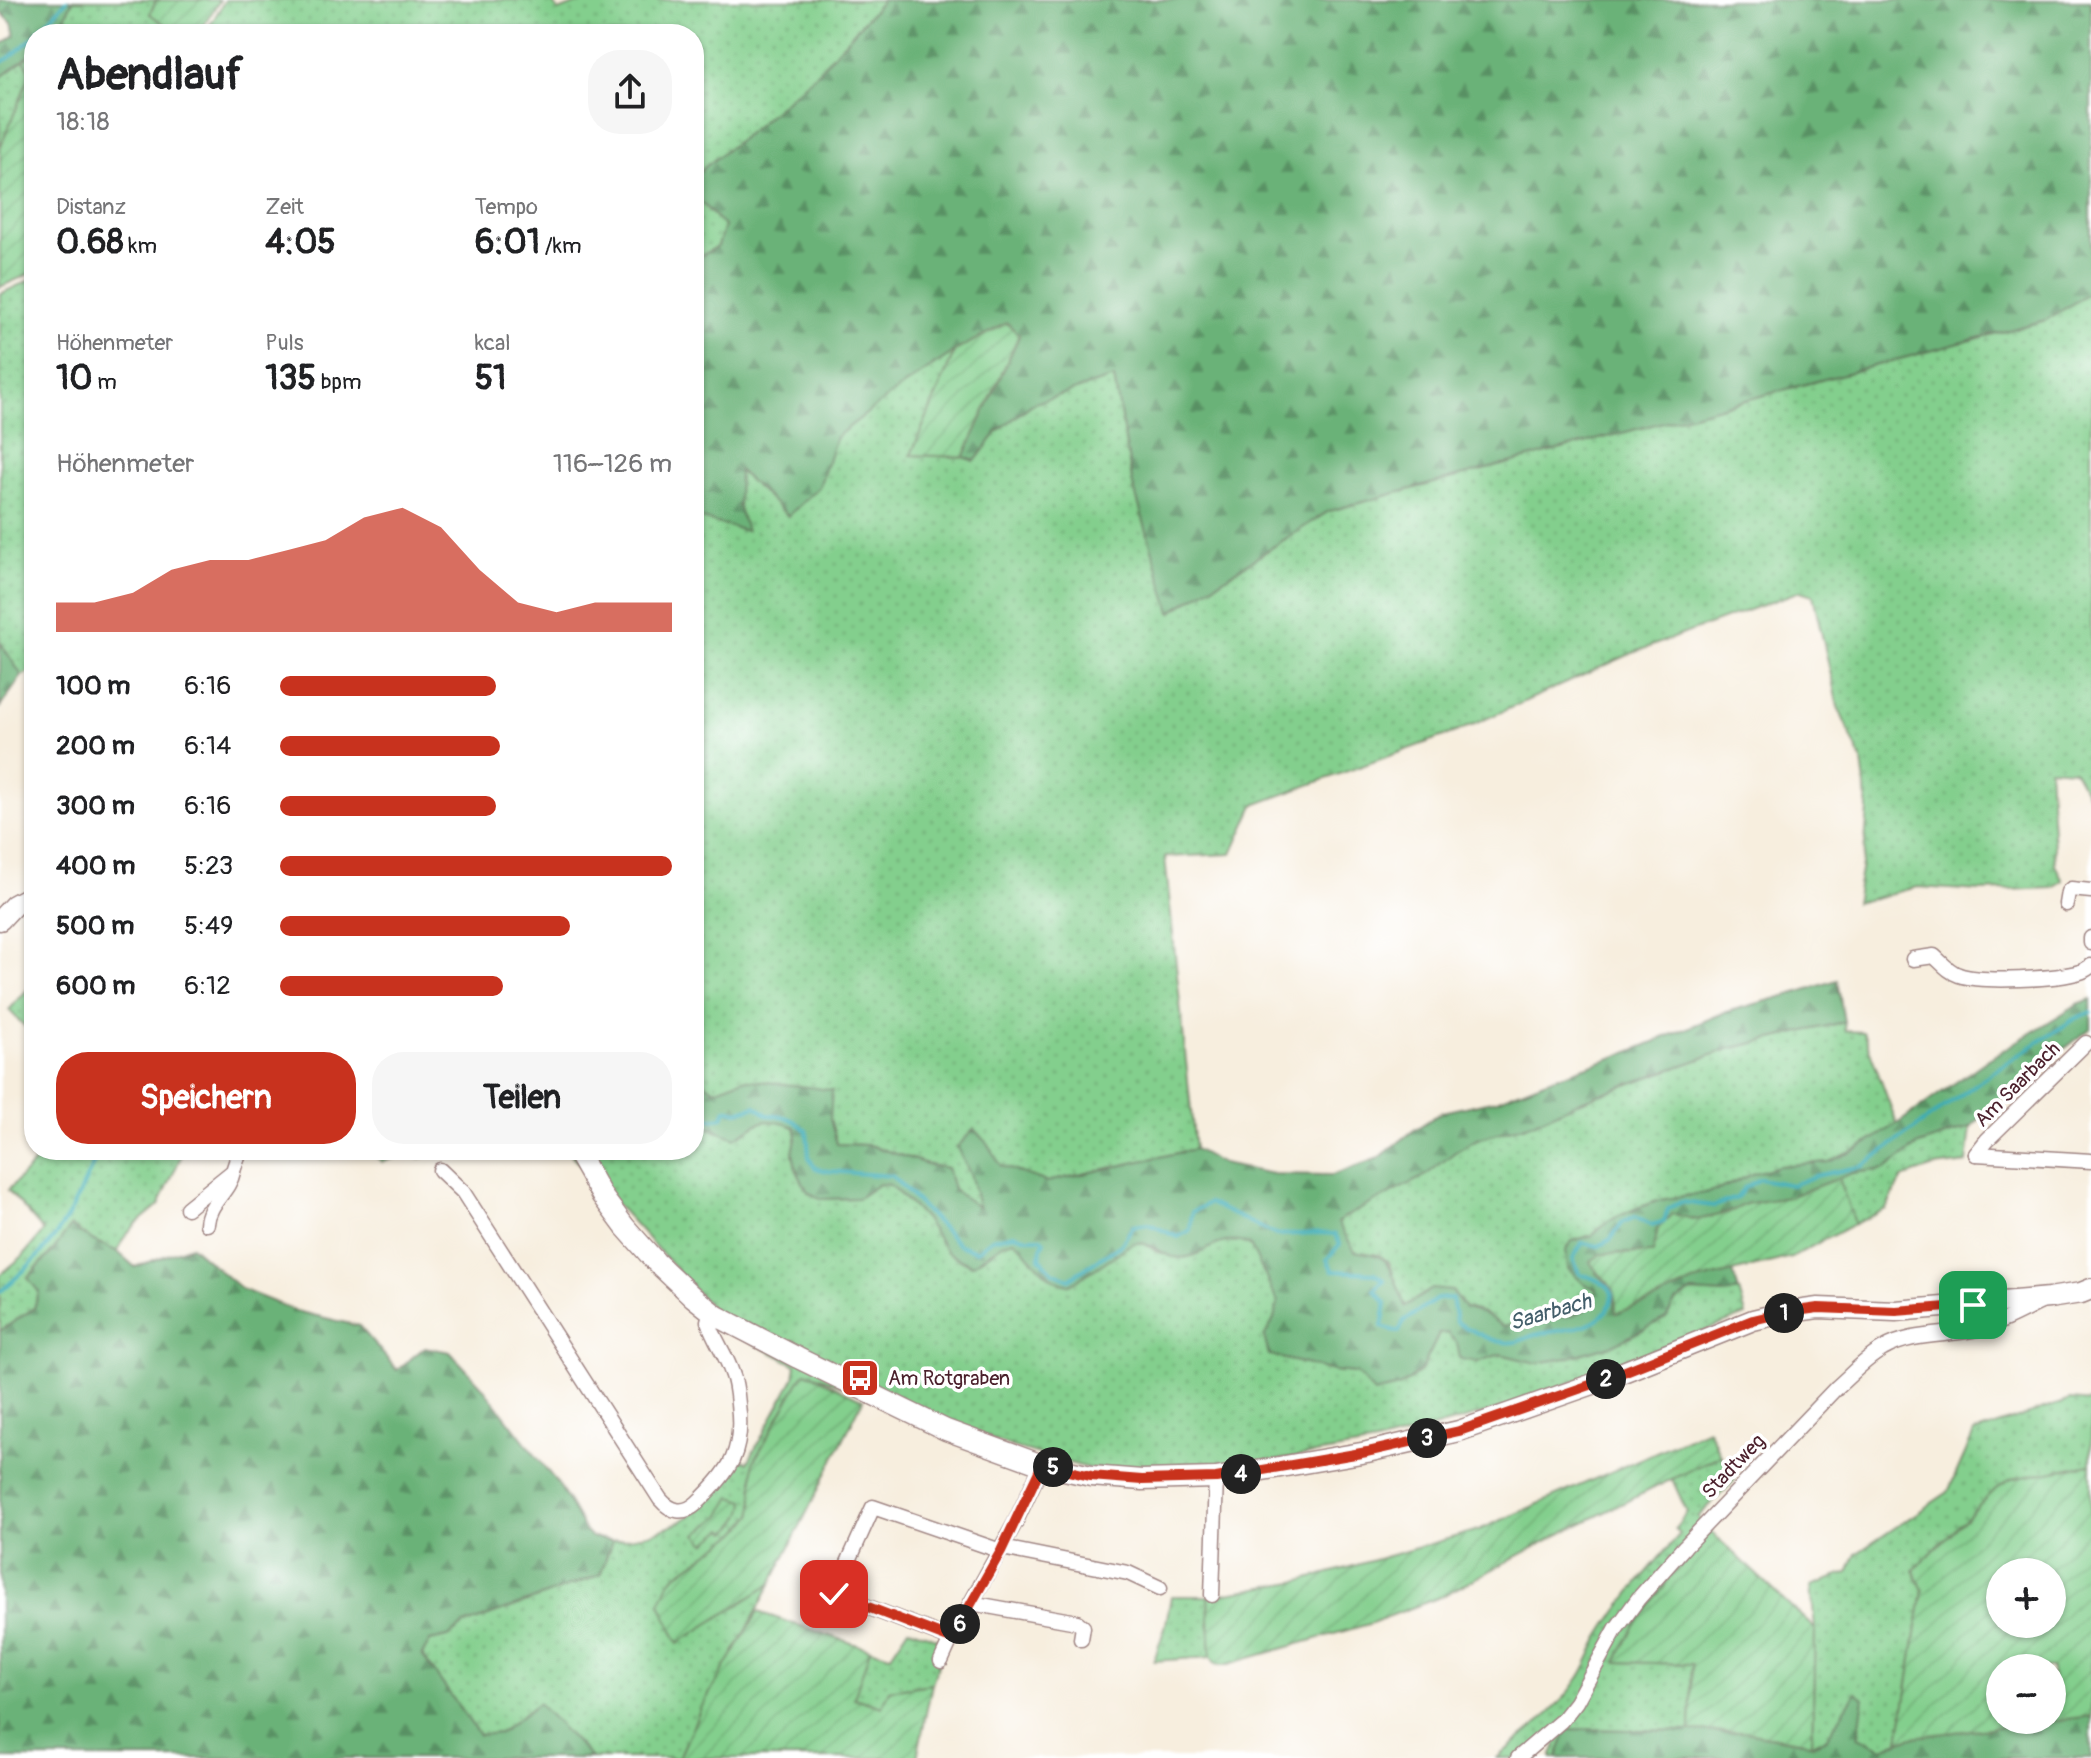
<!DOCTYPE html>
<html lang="de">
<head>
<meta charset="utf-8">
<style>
  :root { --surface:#fff; --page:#f6f6f6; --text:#202124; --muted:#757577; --accent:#c8321e }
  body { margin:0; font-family:Pangolin,sans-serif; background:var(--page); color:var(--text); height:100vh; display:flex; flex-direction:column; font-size:30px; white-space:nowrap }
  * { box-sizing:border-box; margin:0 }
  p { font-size:26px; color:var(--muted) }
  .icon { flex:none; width:44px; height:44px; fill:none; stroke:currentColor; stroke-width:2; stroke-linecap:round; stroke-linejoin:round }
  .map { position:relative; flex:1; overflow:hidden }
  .sheet { position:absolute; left:24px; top:24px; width:680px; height:1136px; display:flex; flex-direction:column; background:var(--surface); border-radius:32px; box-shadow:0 2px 6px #0004 }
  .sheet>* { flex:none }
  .tools { position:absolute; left:1986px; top:1558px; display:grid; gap:16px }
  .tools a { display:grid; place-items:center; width:80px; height:80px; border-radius:50%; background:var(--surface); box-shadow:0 2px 6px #0004; font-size:40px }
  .pin { position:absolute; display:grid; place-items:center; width:68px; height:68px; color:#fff; margin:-34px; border-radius:16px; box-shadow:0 4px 12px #0006 }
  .km { position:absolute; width:40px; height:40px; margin:-20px; border-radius:50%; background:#222; color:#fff; font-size:22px; line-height:40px; text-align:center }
  .round { display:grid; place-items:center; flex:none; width:84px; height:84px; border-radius:32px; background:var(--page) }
  .head { display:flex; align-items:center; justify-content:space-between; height:136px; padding:0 32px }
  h1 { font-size:44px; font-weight:800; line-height:60px }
  .figures { display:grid; grid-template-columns:repeat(3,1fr); gap:12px; height:136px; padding:8px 32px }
  .figures div { display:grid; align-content:center }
  .figures b { font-size:34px; font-weight:800 }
  .figures small { font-size:22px; font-weight:400 }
  .figures p { font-size:22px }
  .chart { height:224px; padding:16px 32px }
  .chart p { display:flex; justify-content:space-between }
  .chart svg { width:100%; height:144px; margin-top:8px; fill:var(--accent); opacity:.7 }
  .primary-button { display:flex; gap:16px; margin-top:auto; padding:16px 32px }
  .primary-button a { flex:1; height:92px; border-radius:32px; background:var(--accent); color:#fff; font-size:32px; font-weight:800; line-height:92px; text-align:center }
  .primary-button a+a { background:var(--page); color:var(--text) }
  ul { padding:0 32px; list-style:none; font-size:26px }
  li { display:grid; grid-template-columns:128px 96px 1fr; align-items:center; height:60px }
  li i { height:20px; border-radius:10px; background:var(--accent) }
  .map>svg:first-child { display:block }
  .grass { fill:url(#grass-dots); stroke:#66775c; stroke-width:2 }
  .forest { fill:url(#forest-firs); stroke:#5a6852; stroke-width:2 }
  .garden { fill:url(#garden-furrows); stroke:#66775c; stroke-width:2; fill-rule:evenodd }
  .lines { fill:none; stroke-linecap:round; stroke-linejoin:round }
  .stream { stroke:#3bacb6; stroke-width:4 }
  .street-casing { stroke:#a08684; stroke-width:17 }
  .secondary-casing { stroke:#a08684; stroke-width:23 }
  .street { stroke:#fff; stroke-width:14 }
  .secondary { stroke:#fff; stroke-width:20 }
  .route-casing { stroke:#fff; stroke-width:16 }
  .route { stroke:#c8321e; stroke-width:10 }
  .labels { text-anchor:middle; stroke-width:7; stroke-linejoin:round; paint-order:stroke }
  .street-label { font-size:20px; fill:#4a1f2b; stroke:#fff }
  .poi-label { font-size:20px; fill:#4a1f2b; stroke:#fff; text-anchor:start }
  .water-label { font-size:22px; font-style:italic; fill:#435e6a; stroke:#fff }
</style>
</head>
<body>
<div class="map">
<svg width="2091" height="1758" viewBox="0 0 2091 1758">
  <defs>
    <pattern id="grass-dots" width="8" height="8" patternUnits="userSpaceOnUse" patternTransform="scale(2)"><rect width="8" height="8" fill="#83cf8d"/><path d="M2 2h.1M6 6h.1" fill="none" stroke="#73b17a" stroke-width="1.8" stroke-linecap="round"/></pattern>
    <pattern id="forest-firs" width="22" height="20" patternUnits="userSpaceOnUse" patternTransform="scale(2)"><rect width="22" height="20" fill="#6ab278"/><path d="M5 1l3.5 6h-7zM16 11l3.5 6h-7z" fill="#599063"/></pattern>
    <pattern id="garden-furrows" width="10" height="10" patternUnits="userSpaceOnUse" patternTransform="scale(2)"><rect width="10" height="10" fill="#83cf8d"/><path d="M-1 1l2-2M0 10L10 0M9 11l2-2" fill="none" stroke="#73b17a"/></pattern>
  </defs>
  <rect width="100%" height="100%" fill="#fff"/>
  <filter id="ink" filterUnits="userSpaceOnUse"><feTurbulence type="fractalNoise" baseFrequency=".0125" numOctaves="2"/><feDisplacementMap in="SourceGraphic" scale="16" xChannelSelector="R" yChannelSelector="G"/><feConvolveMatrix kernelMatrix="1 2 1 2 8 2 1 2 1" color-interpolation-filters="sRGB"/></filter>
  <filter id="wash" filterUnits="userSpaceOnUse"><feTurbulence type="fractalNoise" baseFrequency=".006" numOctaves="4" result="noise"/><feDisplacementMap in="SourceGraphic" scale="32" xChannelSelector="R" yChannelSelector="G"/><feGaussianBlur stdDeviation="1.8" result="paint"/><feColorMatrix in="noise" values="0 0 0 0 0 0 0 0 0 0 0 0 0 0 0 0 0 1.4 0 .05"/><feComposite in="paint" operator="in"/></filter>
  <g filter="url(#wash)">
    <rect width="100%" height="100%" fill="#f7eede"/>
    <g class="grass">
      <path d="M73 0H156L150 14 179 34H83L65 17Z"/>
      <path d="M225 0H550L559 11 587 0H883L815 75 760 123 694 176V34H205Z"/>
      <path d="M24 60 29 68V78L0 148V78Z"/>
      <path d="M694 195 724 226 718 246 694 260Z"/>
      <path d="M34 278V669L22 676 0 642V294Z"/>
      <path d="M2091 292V800L2074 770 2049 768 2055 865 2063 880 2054 888 1981 891 1917 887 1855 903 1864 854 1868 809 1862 761 1838 707 1813 595 1800 591 1635 652 1461 730 1254 805 1232 854 1165 857 1195 1149 1047 1182 1001 1166 987 1143 957 1147 971 1176 979 1208 953 1190 947 1168 933 1166 869 1145 837 1144 830 1119 744 1079 715 1090 694 1075V516L738 504V470L788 516 819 487 835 437 896 391 955 351 911 455 964 457 975 461 998 431 1032 403 1114 378 1133 485 1172 612 1329 511 2046 320Z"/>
      <path d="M34 982V1036L9 1010Z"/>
      <path d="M1844 1022 1845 1031 1863 1032 1897 1124 1858 1149 1829 1162 1779 1166 1755 1173 1716 1191 1660 1200 1637 1208 1608 1221 1593 1235 1572 1241 1584 1284 1596 1289 1592 1302 1585 1310 1570 1316 1534 1320 1502 1326 1483 1313 1465 1308 1452 1291 1405 1307 1396 1285 1390 1263 1379 1255 1355 1252 1337 1223 1343 1218 1477 1139 1533 1123 1583 1100 1729 1049Z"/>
      <path d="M772 1119 795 1127 797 1135 793 1152 796 1169 808 1192 821 1199 858 1198 879 1184 890 1185 924 1218 947 1252 972 1265 1004 1243 1014 1240 1027 1250 1033 1261 1134 1242 1143 1243 1160 1253H1200L1218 1242 1237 1240 1251 1245 1278 1302 1275 1319 1265 1337 1269 1355 1333 1371 1356 1373 1399 1387 1421 1371 1439 1334 1447 1333 1478 1362 1500 1354 1537 1363 1566 1358 1615 1344 1675 1302 1692 1292 1724 1294 1739 1291 1746 1315 1507 1407 1376 1444 1219 1470 1143 1473 1087 1468 1022 1450 806 1372 802 1376 753 1463V1515L738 1532 674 1577 660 1604 678 1642 771 1584 733 1656 701 1708 679 1758H591L538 1704 500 1733 479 1735 422 1655 430 1641 448 1637 464 1625 600 1575 612 1541C644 1536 675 1530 700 1508 714 1496 728 1473 739 1458L748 1462 794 1378 796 1365 734 1333 567 1150H694V1126H704L735 1137 763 1121Z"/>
      <path d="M1971 1127 1967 1163 1934 1167 1902 1178 1886 1209 1854 1224 1839 1178 1852 1173 1885 1169 1919 1145Z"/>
      <path d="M47 1150H184L159 1205 136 1224 123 1239 118 1252 92 1240 51 1253 28 1277 39 1292 34 1308 0 1331V1275L23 1256 44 1231 8 1190Z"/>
      <path d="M367 1150H442L420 1158 413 1151 383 1162Z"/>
      <path d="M2070 1400 2091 1402V1464L2012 1479 1997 1488 1914 1570 1923 1590 1899 1741 1883 1748 1858 1737 1860 1721 1856 1693 1826 1739 1812 1743 1815 1629 1811 1586 1848 1573 1856 1554 1948 1492 1974 1433Z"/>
      <path d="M1721 1455 1735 1480 1698 1517 1710 1531 1670 1578 1617 1662 1692 1664 1690 1731 1572 1729 1567 1731 1557 1758H1551L1560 1733 1528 1758H1497C1525 1733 1556 1713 1577 1681 1587 1668 1592 1651 1600 1637 1623 1599 1651 1567 1680 1534L1675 1529 1687 1512 1672 1479Z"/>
      <path d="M1171 1596H1208L1211 1657 1154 1661 1166 1624Z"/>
      <path d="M909 1628 945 1641 932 1684 889 1690 882 1707 853 1698 870 1649 891 1655Z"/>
    </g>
    <g class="forest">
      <path d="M0 0H73L65 17 53 34H34V52L0 78V46L15 35 12 23 0 11Z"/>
      <path d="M883 0H2091V292L2046 320 1329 511 1171 612 1133 485 1114 378 1032 404 998 431 975 461 964 457 1019 336 1007 323 955 351 896 391 836 437 819 487 788 516 739 471 738 504 746 531 694 517V260L718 246 724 226 694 195V176L760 123 815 75Z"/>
      <path d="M0 642 22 676 0 707Z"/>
      <path d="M1837 980 1844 1022 1729 1049 1583 1100 1533 1123 1477 1139 1455 1152 1425 1176 1343 1218 1338 1223 1355 1251C1364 1253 1374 1253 1382 1258 1392 1263 1400 1294 1405 1306L1432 1289 1452 1291 1465 1308 1483 1313 1502 1326 1534 1320 1570 1316 1585 1310 1592 1302 1596 1289 1584 1284 1568 1269 1566 1250 1572 1241 1593 1235 1608 1221 1637 1208 1660 1200 1716 1191 1755 1173 1779 1166 1829 1162 1858 1149 1897 1124 1987 1060 2078 1004 2091 999V1028L2004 1096 1971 1127 1919 1145 1885 1169 1852 1173 1789 1197 1746 1204 1728 1213 1697 1220 1673 1214 1658 1229 1653 1253H1618L1596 1273C1613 1286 1615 1291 1616 1312L1655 1300 1693 1282 1733 1272 1739 1291 1724 1294 1692 1292 1675 1302 1666 1318 1615 1344 1566 1358 1537 1363 1500 1354 1478 1362 1460 1359 1457 1343 1447 1333 1439 1334 1421 1371 1399 1387 1374 1393 1356 1373 1333 1371 1269 1355 1264 1337 1274 1319 1278 1302 1250 1245C1213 1231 1204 1263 1173 1257 1160 1254 1144 1238 1132 1244 1125 1247 1118 1254 1111 1258 1097 1268 1083 1277 1068 1285 1043 1280 1032 1254 1014 1240L1004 1243 972 1265 947 1252 924 1218 890 1185 879 1184 858 1198 821 1199 808 1192 796 1169 793 1152 797 1135 795 1127C762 1116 763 1121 735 1138L704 1126H694V1075L715 1090 744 1079 832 1090 830 1119 837 1144 869 1145 933 1166 947 1168 953 1190 978 1207 971 1176 957 1147 974 1129 987 1143 1001 1166 1047 1182 1195 1149 1222 1164 1273 1174 1332 1175 1379 1158 1414 1130 1442 1112 1496 1100 1544 1081 1632 1051 1726 1012 1796 993Z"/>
      <path d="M71 1226 92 1240 118 1252 135 1267 191 1246 241 1289 296 1311 359 1326 397 1370 425 1347 450 1352 481 1385 560 1487 585 1531 591 1537 612 1541 600 1575 464 1625 448 1637 430 1641 422 1655 479 1735 500 1733 538 1703 591 1758H0V1331L34 1308 39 1292 28 1278 51 1253Z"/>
      <path d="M1856 1692 1864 1698 1858 1737 1883 1748 1912 1737 2091 1716V1758H1557L1567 1730 1572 1729 1746 1732 1814 1744 1826 1739Z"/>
    </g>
    <g class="garden">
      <path d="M156 0H220L198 34H179L150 14Z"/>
      <path d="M34 52V272L0 287V148L29 78V68L24 60Z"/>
      <path d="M1007 323 1019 335 964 457 911 455 955 351Z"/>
      <path d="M1839 1178 1854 1224 1792 1257 1693 1282 1655 1300 1616 1313C1616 1307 1616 1299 1614 1293 1611 1281 1597 1275 1590 1262L1601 1254 1653 1253 1658 1229 1673 1214 1697 1220 1728 1213 1746 1204 1789 1197Z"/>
      <path d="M806 1372 863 1400 771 1584 678 1643 660 1604 669 1583 674 1577 738 1532 753 1515V1463L802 1376Z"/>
      <path d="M1708 1429 1721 1455 1552 1538 1440 1597 1369 1624 1225 1665 1216 1664 1211 1657 1208 1596 1301 1581 1479 1530Z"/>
      <path d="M2091 1464V1716L1912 1737 1899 1741 1923 1590 1914 1570 1997 1488 2012 1479ZM2000 1572H2052V1624H2000ZM2000 1668H2052V1720H2000Z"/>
      <path d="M732 1497 745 1501C744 1515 738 1522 728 1532L724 1529 706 1543 697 1534 720 1516Z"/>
      <path d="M1710 1531 1815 1629 1812 1743 1746 1732 1690 1731 1692 1664 1616 1662 1635 1625 1670 1578Z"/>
      <path d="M758 1612 870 1649 854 1698 882 1707 889 1690 932 1684 917 1758H679L701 1708Z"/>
    </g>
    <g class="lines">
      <g class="stream">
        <path d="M36 34 67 0"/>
        <path d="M0 63 9 58 34 37"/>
        <path d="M694 1114 711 1119 723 1117 726 1109 738 1112 756 1106 767 1115C785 1115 794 1119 807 1131L809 1158 815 1168 828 1171 892 1176 959 1245 977 1251 992 1239 1014 1234 1028 1238H1042L1044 1241 1041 1248 1040 1258 1053 1272 1069 1279 1121 1245 1133 1226 1149 1224 1178 1237 1190 1230 1192 1212 1209 1203 1276 1235 1319 1233 1335 1234 1340 1244 1327 1259 1333 1271 1374 1273 1384 1280 1375 1290 1386 1303 1382 1327 1399 1332 1404 1321 1437 1299 1452 1298 1456 1322C1473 1331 1495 1345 1515 1342 1523 1341 1531 1335 1539 1334 1563 1329 1599 1330 1611 1303 1619 1285 1592 1278 1579 1273L1573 1259 1582 1243 1599 1246 1611 1239 1622 1223 1635 1217 1651 1225 1664 1222 1668 1209 1681 1202 1714 1206 1737 1198 1744 1188 1760 1179 1792 1185 1815 1176 1863 1166 1994 1071 2076 1018 2091 1012"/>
        <path d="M0 1292C25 1271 50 1247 67 1218 79 1196 89 1172 100 1150"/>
      </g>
    </g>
  </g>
  <g filter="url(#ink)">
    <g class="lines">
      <g class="street-casing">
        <g id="street">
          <path d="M2066 904 2068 892 2071 889 2091 891"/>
          <path d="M2091 938V943"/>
          <path d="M1913 959 1934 956C1942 963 1949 972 1959 975 1982 983 2057 979 2080 972 2084 971 2088 968 2091 966"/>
          <path d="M1976 1154 1987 1140 2086 1043"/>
          <path d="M1976 1154 2091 1161"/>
          <path d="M440 1170 463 1192 660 1499C671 1512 684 1515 697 1503 731 1471 744 1451 738 1404 737 1393 736 1382 732 1373 726 1355 714 1339 708 1321L711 1311"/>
          <path d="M187 1208 233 1171 240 1150"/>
          <path d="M207 1224C208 1203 229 1192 233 1172"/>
          <path d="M1002 1548 1128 1573 1160 1588"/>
          <path d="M1212 1595 1216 1478"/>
          <path d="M971 1603 1077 1622 1083 1627 1081 1639"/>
          <path d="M951 1639 834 1594 873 1507 1001 1551"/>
          <path d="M941 1661 951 1639 1015 1523 1042 1465"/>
          <path d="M1518 1758 1561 1721 1576 1702 1616 1629 1638 1599 1685 1546 1836 1388C1851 1375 1866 1358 1883 1349 1911 1333 1943 1336 1973 1330 1998 1325 2019 1313 2041 1302"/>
        </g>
      </g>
      <g class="secondary-casing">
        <g id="secondary">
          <path d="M0 920 14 905 34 894"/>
          <path d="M576 1150 602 1196 625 1227 656 1262 693 1297 717 1316 798 1358 946 1430 1042 1465 1091 1476 1142 1480 1216 1478 1367 1452 1459 1431 1593 1384 1753 1320 1782 1313 1818 1308 1896 1311 2049 1298 2081 1293 2091 1289"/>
        </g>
      </g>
      <use href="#street" class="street"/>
      <use href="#secondary" class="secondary"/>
    </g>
  </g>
  <g class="lines" filter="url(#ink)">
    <g class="route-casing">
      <path id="route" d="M834 1594 951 1639 1001 1551 1042 1465 1091 1476 1142 1480 1216 1478 1367 1452 1459 1431 1593 1384 1753 1320 1782 1313 1818 1308 1896 1311 1973 1305"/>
    </g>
    <use href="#route" class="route"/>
  </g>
  <defs>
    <g id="bus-square" transform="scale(2)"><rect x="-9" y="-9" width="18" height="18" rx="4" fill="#c8321e" stroke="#fff"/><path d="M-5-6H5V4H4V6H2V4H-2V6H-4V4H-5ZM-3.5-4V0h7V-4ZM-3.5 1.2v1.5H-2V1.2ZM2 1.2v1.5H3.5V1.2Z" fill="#fff"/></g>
  </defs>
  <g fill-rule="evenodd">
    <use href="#bus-square" x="860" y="1378"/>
  </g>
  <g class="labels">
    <g class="street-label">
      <text transform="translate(2017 1084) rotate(-45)" y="7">Am Saarbach</text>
      <text transform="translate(1733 1466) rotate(-46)" y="7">Stadtweg</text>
    </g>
    <g class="poi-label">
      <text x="888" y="1385">Am Rotgraben</text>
    </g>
    <g class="water-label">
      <text transform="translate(1550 1311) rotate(-16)" y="8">Saarbach</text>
    </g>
  </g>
</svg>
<div class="tools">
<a>+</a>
<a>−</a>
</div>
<div class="pin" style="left:1973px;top:1305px;background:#1e9e55"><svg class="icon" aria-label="arrive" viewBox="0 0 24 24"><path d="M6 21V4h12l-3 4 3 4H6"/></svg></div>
<div class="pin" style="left:834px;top:1594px;background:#d93025"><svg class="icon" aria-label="check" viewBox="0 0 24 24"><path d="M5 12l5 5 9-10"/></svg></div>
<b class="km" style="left:1784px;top:1313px">1</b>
<b class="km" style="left:1606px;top:1379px">2</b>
<b class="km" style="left:1427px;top:1438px">3</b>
<b class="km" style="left:1241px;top:1474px">4</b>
<b class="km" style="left:1053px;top:1467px">5</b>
<b class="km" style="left:960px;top:1624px">6</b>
<section class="sheet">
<div class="head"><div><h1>Abendlauf</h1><p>18:18</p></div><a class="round"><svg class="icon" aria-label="share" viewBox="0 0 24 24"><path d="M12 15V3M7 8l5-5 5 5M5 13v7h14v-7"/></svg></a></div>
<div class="figures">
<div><p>Distanz</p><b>0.68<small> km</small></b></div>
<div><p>Zeit</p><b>4:05</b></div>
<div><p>Tempo</p><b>6:01<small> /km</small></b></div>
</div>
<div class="figures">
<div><p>Höhenmeter</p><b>10<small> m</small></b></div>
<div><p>Puls</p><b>135<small> bpm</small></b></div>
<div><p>kcal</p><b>51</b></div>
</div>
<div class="chart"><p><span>Höhenmeter</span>116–126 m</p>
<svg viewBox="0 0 160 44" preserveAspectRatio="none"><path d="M0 44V35L10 35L20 32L30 25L40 22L50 22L60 19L70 16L80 9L90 6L100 12L110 25L120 35L130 38L140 35L150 35L160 35V44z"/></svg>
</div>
<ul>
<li><b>100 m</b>6:16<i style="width:55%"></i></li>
<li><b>200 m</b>6:14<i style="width:56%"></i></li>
<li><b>300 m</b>6:16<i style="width:55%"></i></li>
<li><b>400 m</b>5:23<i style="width:100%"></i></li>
<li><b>500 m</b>5:49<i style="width:74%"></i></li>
<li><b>600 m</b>6:12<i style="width:57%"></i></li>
</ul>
<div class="primary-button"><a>Speichern</a><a>Teilen</a></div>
</section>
</div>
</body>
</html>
